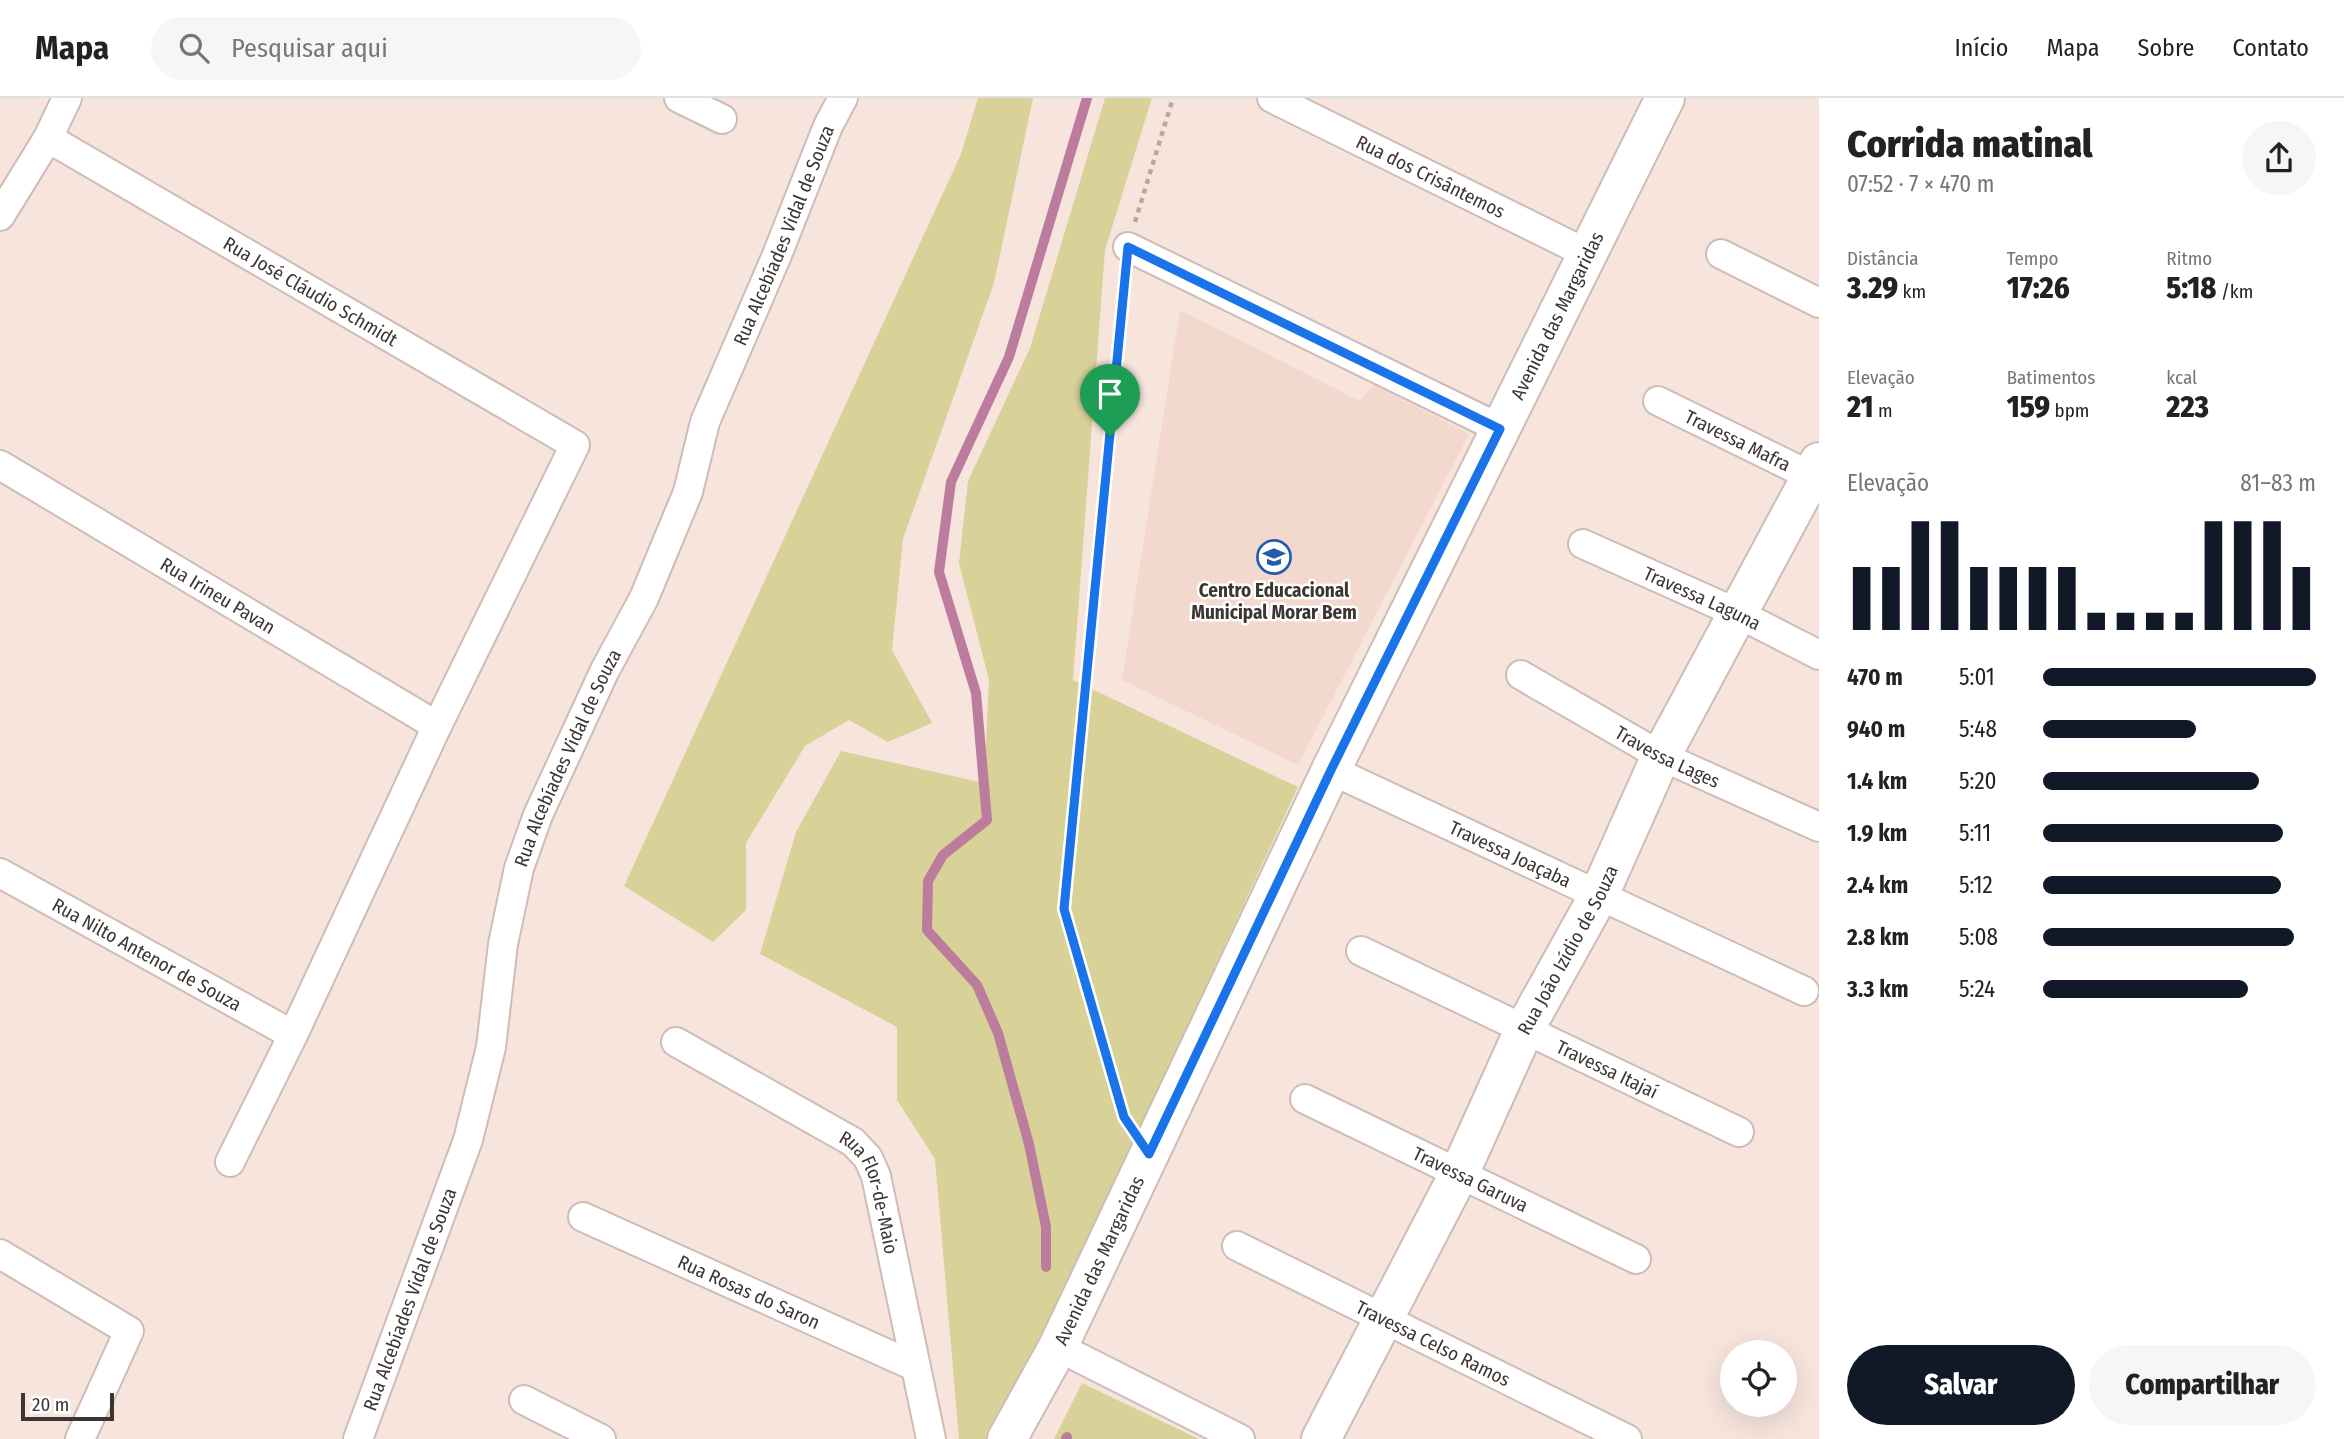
<!DOCTYPE html>
<html lang="pt">
<head>
<meta charset="utf-8">
<style>
  :root { --surface:#fff; --page:#f6f6f6; --text:#222; --muted:#767676; --line:#e0e0e0; --accent:#111827 }
  body { margin:0; font-family:"Fira Sans Condensed",sans-serif; background:var(--page); color:var(--text); height:100vh; display:flex; flex-direction:column; font-size:26px; white-space:nowrap }
  * { box-sizing:border-box; margin:0 }
  p { font-size:23px; color:var(--muted) }
  .icon { flex:none; width:38px; height:38px; fill:none; stroke:currentColor; stroke-width:2; stroke-linecap:round; stroke-linejoin:round }
  .map { position:relative; flex:1; overflow:hidden }
  .details { display:flex; flex-direction:column; background:var(--surface); width:525px }
  .details>* { flex:none }
  .tools { position:absolute; left:1720px; top:1242px; display:grid; gap:14px }
  .tools a { display:grid; place-items:center; width:77px; height:77px; border-radius:50%; background:var(--surface); box-shadow:0 7px 28px #0002; font-size:35px }
  .scale { position:absolute; left:21px; bottom:18px; width:93px; box-sizing:border-box; padding-left:7px; border:4px solid #3c3532; border-top:0; font-size:19px; line-height:24px; white-space:nowrap; color:#3c3532; -webkit-text-stroke:5px #fff; paint-order:stroke }
  .pin { position:absolute; display:grid; place-items:center; width:60px; height:60px; color:#fff; margin:-72px -30px; border-radius:50% 50% 50% 0; rotate:-45deg; box-shadow:0 0 7px #0007 }
  .pin .icon { rotate:45deg }
  .round { display:grid; place-items:center; flex:none; width:74px; height:74px; border-radius:37px; background:var(--page) }
  .overview { display:flex; align-items:center; justify-content:space-between; height:119px; padding:0 28px }
  h1 { font-size:38px; font-weight:800; line-height:52px }
  .figures { display:grid; grid-template-columns:repeat(3,1fr); gap:10px; height:119px; padding:7px 28px }
  .figures div { display:grid; align-content:center }
  .figures b { font-size:30px; font-weight:800 }
  .figures small { font-size:19px; font-weight:400 }
  .figures p { font-size:19px }
  .chart { height:196px; padding:14px 28px }
  .chart p { display:flex; justify-content:space-between }
  .chart svg { width:100%; height:126px; margin-top:7px; stroke:var(--accent); stroke-width:6 }
  .cta { display:flex; gap:14px; margin-top:auto; padding:14px 28px }
  .cta a { flex:1; height:80px; border-radius:42px; background:var(--accent); color:#fff; font-size:28px; font-weight:800; line-height:80px; text-align:center }
  .cta a+a { background:var(--page); color:var(--text) }
  ul { padding:0 28px; list-style:none; font-size:23px }
  li { display:grid; grid-template-columns:112px 84px 1fr; align-items:center; height:52px }
  li i { height:18px; border-radius:9px; background:var(--accent) }
  header { display:flex; align-items:center; gap:42px; box-sizing:border-box; height:98px; padding:0 35px; background:var(--surface); border-bottom:2px solid var(--line) }
  header strong { font-size:33px }
  nav { display:flex; gap:38px; margin-inline-start:auto; font-size:24px }
  .search { width:490px; height:63px; background:var(--page); display:flex; align-items:center; gap:18px; box-sizing:border-box; padding:0 24px; border-radius:38px; color:var(--muted); font-size:26px }
  main { display:flex; flex:1; min-height:0 }
  .map>svg:first-child { display:block }
  .built { fill:#f2d8cd }
  .green { fill:#d8d299 }
  .lines { fill:none; stroke-linecap:round; stroke-linejoin:round }
  .stream { stroke:#bb7c9d; stroke-width:10 }
  .street-casing { stroke:#cebcb5; stroke-width:32 }
  .secondary-casing { stroke:#cebcb5; stroke-width:42 }
  .path { stroke:#b6a8a2; stroke-width:4.5; stroke-dasharray:5 5; stroke-linecap:butt }
  .street { stroke:#fff; stroke-width:28 }
  .secondary { stroke:#fff; stroke-width:38 }
  .route-casing { stroke:#fff; stroke-width:14 }
  .route { stroke:#1a73e8; stroke-width:9 }
  .labels { text-anchor:middle; stroke-width:5; stroke-linejoin:round; paint-order:stroke }
  .street-label { font-size:19px; fill:#3c3532; stroke:#fff }
  .poi-label { font-size:19px; font-weight:bold; fill:#3c3532; stroke:#fff }
</style>
</head>
<body>
<header>
<strong>Mapa</strong>
<div class="search"><svg class="icon" aria-label="search" viewBox="0 0 24 24"><circle cx="10" cy="10" r="6"/><path d="M15 15l6 6"/></svg>Pesquisar aqui</div>
<nav><a>Início</a><a>Mapa</a><a>Sobre</a><a>Contato</a></nav>
</header>
<main>
<div class="map">
<svg width="1819" height="1341" viewBox="0 0 1819 1341">
  <rect width="100%" height="100%" fill="#f7e5dd"/>
  <path class="built" d="M1180 212 1360 303 1374 287 1469 336 1298 667 1122 582Z"/>
  <g class="green">
    <path d="M978 0H1033L994 185 903 441 892 552 932 625 888 644 849 622 805 648 746 745V812L713 844 624 788 961 56Z"/>
    <path d="M1105 0H1152L1105 152 1073 582 1298 689 1122 1069 991 1341H959L935 1061 897 1002V929L760 856 796 734 841 653 984 685 989 582 959 465 968 383 1030 250Z"/>
    <path d="M1082 1285 1199 1341H1054Z"/>
  </g>
  <g class="lines">
    <g class="stream">
      <path d="M1046 1169V1129L1029 1046 998 935 977 887 927 832 928 783 943 757 987 722 976 595 939 474 951 384 1009 259 1087 0"/>
      <path d="M1066 1341 1067 1339"/>
    </g>
    <g class="street-casing">
      <g id="street">
        <path d="M679 0 722 21"/>
        <path id="s1" d="M1272 0 1588 156"/>
        <path id="s2" d="M48 40 575 347 437 628 293 937 230 1064"/>
        <path d="M0 118 48 40 67 0"/>
        <path d="M1128 149 1501 331"/>
        <path d="M1721 156 1819 205"/>
        <path id="s3" d="M1658 303 1819 382"/>
        <path id="s4" d="M0 367 437 628"/>
        <path id="s5" d="M1583 446 1737 515 1819 557"/>
        <path id="s6" d="M1521 577 1661 658 1819 729"/>
        <path id="s7" d="M1331 672 1804 893"/>
        <path id="s8" d="M0 775 293 937"/>
        <path id="s9" d="M1361 853 1739 1034"/>
        <path id="s10" d="M676 944 853 1044 868 1060 876 1078 931 1341"/>
        <path id="s11" d="M1305 1001 1636 1161"/>
        <path id="s12" d="M583 1119 914 1268"/>
        <path id="s13" d="M1237 1148 1627 1341"/>
        <path d="M0 1156 129 1233 80 1341"/>
        <path d="M1058 1249 1240 1341"/>
        <path d="M524 1302 601 1341"/>
        <path id="s14" d="M358 1341 468 1042 491 949 503 846 519 770 538 717 605 572 644 500 688 394 705 324 777 157 828 28 843 0"/>
      </g>
    </g>
    <g class="secondary-casing">
      <g id="secondary">
        <path id="s15" d="M1007 1341 1058 1249 1331 672 1665 0"/>
        <path id="s16" d="M1321 1341 1460 1074 1524 932 1599 797 1661 658 1819 364"/>
      </g>
    </g>
    <g class="path">
      <path d="M1135 124 1173 0"/>
      <path d="M1125 180 1064 811 1127 1023"/>
    </g>
    <use href="#street" class="street"/>
    <use href="#secondary" class="secondary"/>
  </g>
  <g class="lines">
    <g class="route-casing">
      <path id="route" d="M1128 149 1500 331 1331 672 1149 1056 1124 1019 1064 811Z"/>
    </g>
    <use href="#route" class="route"/>
  </g>
  <defs>
    <g id="school-ring" transform="scale(1.75)"><circle r="9.5" fill="#fff" stroke="#1f5cae" stroke-width="1.5"/><path d="M0-5L7-2L0 1L-7-2ZM-4 1L0 2.5L4 1V4Q0 6-4 4Z" fill="#1f5cae"/></g>
  </defs>
  <g fill-rule="evenodd">
    <use href="#school-ring" x="1274" y="459"/>
  </g>
  <g class="labels">
    <g class="street-label">
      <text dy="7" stroke="none"><textPath href="#s1" startOffset="177">Rua dos Crisântemos</textPath></text>
      <text dy="7" stroke="none"><textPath href="#s14" startOffset="1283">Rua Alcebíades Vidal de Souza</textPath></text>
      <text dy="7" stroke="none"><textPath href="#s2" startOffset="304">Rua José Cláudio Schmidt</textPath></text>
      <text dy="7" stroke="none"><textPath href="#s15" startOffset="1251">Avenida das Margaridas</textPath></text>
      <text dy="7" stroke="none"><textPath href="#s3" startOffset="89">Travessa Mafra</textPath></text>
      <text dy="7" stroke="none"><textPath href="#s4" startOffset="254">Rua Irineu Pavan</textPath></text>
      <text dy="7" stroke="none"><textPath href="#s5" startOffset="131">Travessa Laguna</textPath></text>
      <text dy="7" stroke="none"><textPath href="#s6" startOffset="168">Travessa Lages</textPath></text>
      <text dy="7" stroke="none"><textPath href="#s14" startOffset="716">Rua Alcebíades Vidal de Souza</textPath></text>
      <text dy="7" stroke="none"><textPath href="#s7" startOffset="198">Travessa Joaçaba</textPath></text>
      <text dy="7" stroke="none"><textPath href="#s16" startOffset="548">Rua João Izídio de Souza</textPath></text>
      <text dy="7" stroke="none"><textPath href="#s8" startOffset="168">Rua Nilto Antenor de Souza</textPath></text>
      <text dy="7" stroke="none"><textPath href="#s9" startOffset="273">Travessa Itajaí</textPath></text>
      <text dy="7" stroke="none"><textPath href="#s11" startOffset="184">Travessa Garuva</textPath></text>
      <text dy="7" stroke="none"><textPath href="#s10" startOffset="257">Rua Flor-de-Maio</textPath></text>
      <text dy="7" stroke="none"><textPath href="#s15" startOffset="201">Avenida das Margaridas</textPath></text>
      <text dy="7" stroke="none"><textPath href="#s12" startOffset="182">Rua Rosas do Saron</textPath></text>
      <text dy="7" stroke="none"><textPath href="#s14" startOffset="149">Rua Alcebíades Vidal de Souza</textPath></text>
      <text dy="7" stroke="none"><textPath href="#s13" startOffset="219">Travessa Celso Ramos</textPath></text>
    </g>
    <g class="poi-label">
      <text x="1274" y="499">Centro Educacional<tspan x="1274" dy="22">Municipal Morar Bem</tspan></text>
    </g>
  </g>
</svg>
<div class="tools">
<a><svg class="icon" aria-label="locate" viewBox="0 0 24 24"><circle cx="12" cy="12" r="6"/><path d="M12 2v4M12 18v4M2 12h4M18 12h4"/></svg></a>
</div>
<div class="scale">20 m</div>
<div class="pin" style="left:1110px;top:338px;background:#1e9e55"><svg class="icon" aria-label="arrive" viewBox="0 0 24 24"><path d="M6 21V4h12l-3 4 3 4H6"/></svg></div>
</div>
<section class="details">
<div class="overview"><div><h1>Corrida matinal</h1><p>07:52 · 7 × 470 m</p></div><a class="round"><svg class="icon" aria-label="share" viewBox="0 0 24 24"><path d="M12 15V3M7 8l5-5 5 5M5 13v7h14v-7"/></svg></a></div>
<div class="figures">
<div><p>Distância</p><b>3.29<small> km</small></b></div>
<div><p>Tempo</p><b>17:26</b></div>
<div><p>Ritmo</p><b>5:18<small> /km</small></b></div>
</div>
<div class="figures">
<div><p>Elevação</p><b>21<small> m</small></b></div>
<div><p>Batimentos</p><b>159<small> bpm</small></b></div>
<div><p>kcal</p><b>223</b></div>
</div>
<div class="chart"><p><span>Elevação</span>81–83 m</p>
<svg viewBox="0 0 160 44" preserveAspectRatio="none"><path d="M5 44V22M15 44V22M25 44V6M35 44V6M45 44V22M55 44V22M65 44V22M75 44V22M85 44V38M95 44V38M105 44V38M115 44V38M125 44V6M135 44V6M145 44V6M155 44V22"/></svg>
</div>
<ul>
<li><b>470 m</b>5:01<i style="width:100%"></i></li>
<li><b>940 m</b>5:48<i style="width:56%"></i></li>
<li><b>1.4 km</b>5:20<i style="width:79%"></i></li>
<li><b>1.9 km</b>5:11<i style="width:88%"></i></li>
<li><b>2.4 km</b>5:12<i style="width:87%"></i></li>
<li><b>2.8 km</b>5:08<i style="width:92%"></i></li>
<li><b>3.3 km</b>5:24<i style="width:75%"></i></li>
</ul>
<div class="cta"><a>Salvar</a><a>Compartilhar</a></div>
</section>
</main>
</body>
</html>
